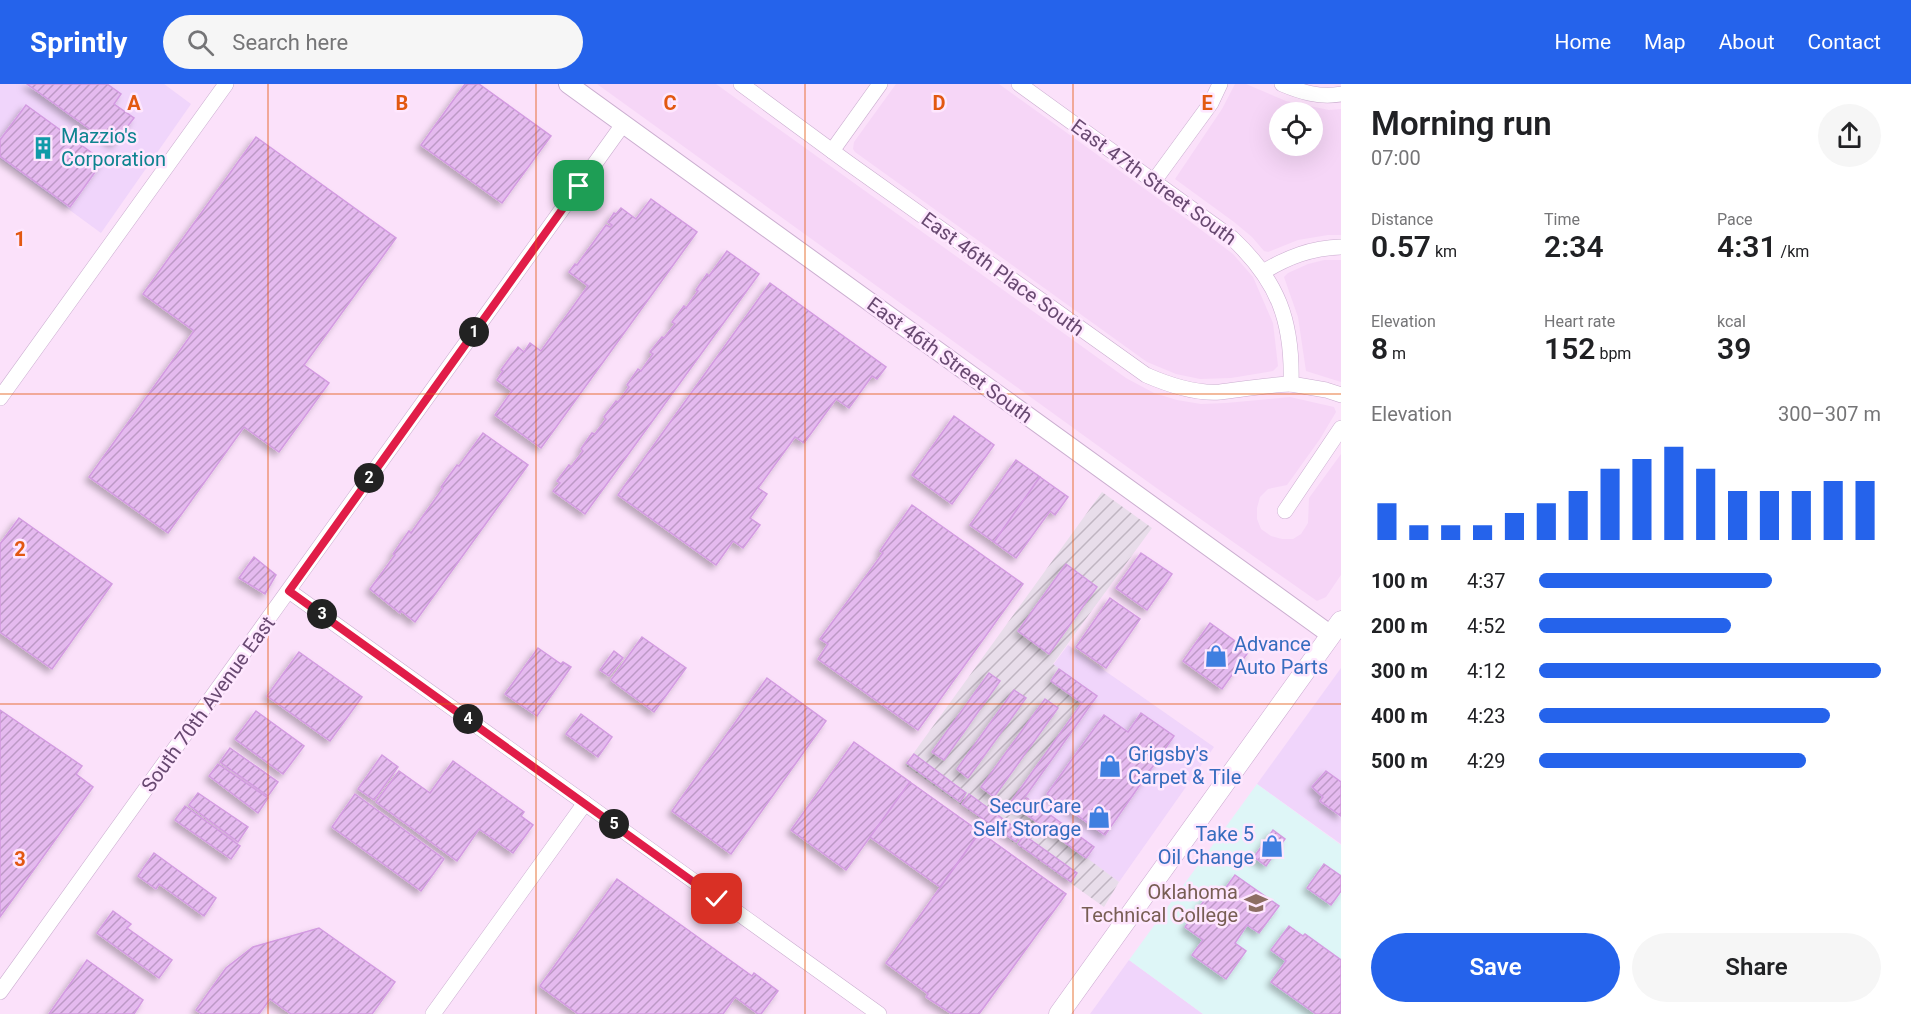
<!DOCTYPE html>
<html lang="en">
<head>
<meta charset="utf-8">
<style>
  :root { --surface:#fff; --page:#f6f6f6; --text:#202124; --muted:#757577; --accent:#2563eb }
  body { margin:0; font-family:Roboto,sans-serif; background:var(--page); color:var(--text); height:100vh; display:flex; flex-direction:column; font-size:22px; white-space:nowrap }
  * { box-sizing:border-box; margin:0 }
  p { font-size:20px; color:var(--muted) }
  .icon { flex:none; width:33px; height:33px; fill:none; stroke:currentColor; stroke-width:2; stroke-linecap:round; stroke-linejoin:round }
  .map { position:relative; flex:1; overflow:hidden }
  .sheet { display:flex; flex-direction:column; background:var(--surface); width:570px }
  .sheet>* { flex:none }
  .fabs { position:absolute; left:1269px; top:18px; display:grid; gap:12px }
  .fabs a { display:grid; place-items:center; width:54px; height:54px; border-radius:50%; background:var(--surface); box-shadow:0 6px 24px #0002; font-size:30px }
  .pin { position:absolute; display:grid; place-items:center; width:51px; height:51px; color:#fff; margin:-26px; border-radius:12px; box-shadow:0 3px 9px #0006 }
  .km { position:absolute; width:30px; height:30px; margin:-15px; border-radius:50%; background:#222; color:#fff; font-size:16px; line-height:30px; text-align:center }
  .round { display:grid; place-items:center; flex:none; width:63px; height:63px; border-radius:32px; background:var(--page) }
  .summary { display:flex; align-items:center; justify-content:space-between; height:102px; padding:0 30px }
  h1 { font-size:33px; font-weight:600; line-height:45px }
  .metrics { display:grid; grid-template-columns:repeat(3,1fr); gap:9px; height:102px; padding:6px 30px }
  .metrics div { display:grid; align-content:center }
  .metrics b { font-size:30px; font-weight:600 }
  .metrics small { font-size:16px; font-weight:400 }
  .metrics p { font-size:16px }
  .chart { height:168px; padding:12px 30px }
  .chart p { display:flex; justify-content:space-between }
  .chart svg { width:100%; height:108px; margin-top:6px; stroke:var(--accent); stroke-width:6 }
  .action { display:flex; gap:12px; margin-top:auto; padding:12px 30px }
  .action a { flex:1; height:69px; border-radius:36px; background:var(--accent); color:#fff; font-size:24px; font-weight:600; line-height:69px; text-align:center }
  .action a+a { background:var(--page); color:var(--text) }
  ul { padding:0 30px; list-style:none; font-size:20px }
  li { display:grid; grid-template-columns:96px 72px 1fr; align-items:center; height:45px }
  li i { height:15px; border-radius:8px; background:var(--accent) }
  header { display:flex; align-items:center; gap:36px; box-sizing:border-box; height:84px; padding:0 30px; background:var(--accent); color:#fff }
  header strong { font-size:28px }
  nav { display:flex; gap:33px; margin-inline-start:auto; font-size:21px }
  .search { width:420px; height:54px; background:var(--page); display:flex; align-items:center; gap:15px; box-sizing:border-box; padding:0 21px; border-radius:33px; color:var(--muted); font-size:22px }
  main { display:flex; flex:1; min-height:0 }
  .map>svg:first-child { display:block }
  .residential { fill:#f6d6f7; fill-rule:evenodd }
  .commercial { fill:#f0d5fb }
  .industrial { fill:url(#industrial-furrows) }
  .education { fill:#def6f7 }
  .building { fill:url(#building-hatch); stroke:#d39be1; stroke-width:1.5; filter:url(#shadow) }
  .lines { fill:none; stroke-linecap:round; stroke-linejoin:round }
  .minor-casing { stroke:#cbaed0; stroke-width:16 }
  .tertiary-casing { stroke:#cbaed0; stroke-width:20 }
  .secondary-casing { stroke:#cba9d0; stroke-width:21 }
  .minor { stroke:#fff; stroke-width:15 }
  .tertiary { stroke:#fff; stroke-width:18 }
  .secondary { stroke:#fff; stroke-width:20 }
  .route-casing { stroke:#fff; stroke-width:12 }
  .route { stroke:#e11d48; stroke-width:8 }
  .grid { fill:none; stroke:#e25811; stroke-width:1.5; stroke-opacity:0.55 }
  .labels { text-anchor:middle; stroke-width:5; stroke-linejoin:round; paint-order:stroke }
  .culture-label { font-size:20px; fill:#0d838f; stroke:#fee7fe; text-anchor:start }
  .street-label { font-size:20px; fill:#684971; stroke:#fee7fe }
  .shop-label { font-size:20px; fill:#366cbe; stroke:#fee7fe; text-anchor:start }
  .education-label { font-size:20px; fill:#785e54; stroke:#fee7fe; text-anchor:end }
  .grid-label { font-size:20px; text-anchor:middle; font-weight:bold; fill:#e25811; stroke:#fee7fe; stroke-width:5; stroke-linejoin:round; paint-order:stroke }
</style>
</head>
<body>
<header>
<strong>Sprintly</strong>
<div class="search"><svg class="icon" aria-label="search" viewBox="0 0 24 24"><circle cx="10" cy="10" r="6"/><path d="M15 15l6 6"/></svg>Search here</div>
<nav><a>Home</a><a>Map</a><a>About</a><a>Contact</a></nav>
</header>
<main>
<div class="map">
<svg width="1341" height="930" viewBox="0 0 1341 930">
  <defs>
    <pattern id="industrial-furrows" width="10" height="10" patternUnits="userSpaceOnUse" patternTransform="scale(1.5)"><rect width="10" height="10" fill="#e8ddea"/><path d="M-1 1l2-2M0 10L10 0M9 11l2-2" fill="none" stroke="#c0b5c2"/></pattern>
    <pattern id="building-hatch" width="6" height="6" patternUnits="userSpaceOnUse" patternTransform="scale(1.5)"><rect width="6" height="6" fill="#e5baef"/><path d="M-1 1l2-2M0 6l6-6M5 7l2-2" fill="none" stroke="#bd99c6"/></pattern>
    <filter id="shadow"><feDropShadow dx="-4" dy="4" stdDeviation="3" flood-color="#0004"/></filter>
  </defs>
  <rect width="100%" height="100%" fill="#fbe1fa"/>
  <g class="residential">
    <path d="M597 0H716L1126 294 1154 309 1177 316 1201 320 1226 319 1290 313 1334 323 1336 328 1320 355 1287 401 1268 405 1260 413 1257 424V435L1261 445 1271 452 1282 455H1293L1301 450 1308 439 1309 414 1341 370V491L1326 513 1317 517 1155 403Z"/>
    <path d="M896 0H999L1188 136 1233 170 1253 193 1273 239 1278 282 1273 287 1231 294 1200 295 1176 290 1147 278 855 68 853 65 854 58Z"/>
    <path d="M1235 0H1246L1286 17 1329 26 1341 25V151H1328L1298 156 1268 168 1264 167 1252 153 1234 138 1175 95 1222 25ZM1280 28H1312V62H1280Z"/>
    <path d="M1324 176H1341V298L1306 287 1298 233 1284 193 1288 189 1308 180Z"/>
  </g>
  <g class="commercial">
    <path d="M0 0H164L191 20 101 149 0 75Z"/>
    <path d="M1068 561 1214 663 1119 798 1086 774 1094 762 1025 713 1097 612 1053 581Z"/>
    <path d="M1341 584V760L1257 700Z"/>
    <path d="M1129 876 1203 930H1090Z"/>
  </g>
  <path class="industrial" d="M1102 408 1152 444 1053 580 1097 612 1026 713 1094 763 1087 774 1119 798 1104 823 905 681Z"/>
  <path class="education" d="M1257 700 1341 761V930H1203L1129 876Z"/>
  <g class="building">
    <path d="M27 0H107L121 10 114 20 134 34 114 60 95 46 94 48Z"/>
    <path d="M465 0H479L551 52 502 119 421 61Z"/>
    <path d="M26 21 103 77 70 123 0 72V56Z"/>
    <path d="M256 53 396 154 304 281 329 299 279 368 244 343 168 449 89 393 194 247 143 210Z"/>
    <path d="M651 115 697 148 541 364 495 331 512 307 497 296 503 287 501 286 518 263 524 268 530 259 541 267 588 202 569 188 575 180 577 181 606 141 610 143 612 141 608 138 614 129 616 130 621 124 636 135Z"/>
    <path d="M727 167 759 190 585 430 553 407 560 399 557 397 569 381 571 383 583 367 581 365 592 349 595 350 606 335 604 333 616 317 618 318 629 303 627 301 638 285 641 287 653 270 650 268 662 253 664 254 675 240 672 238 684 222 686 224 698 207 696 206 707 190 709 192Z"/>
    <path d="M770 199 886 283 877 295 872 292 849 324 836 315 804 359 795 353 758 404 767 410 750 434 760 441 743 464 733 457 716 481 618 411Z"/>
    <path d="M954 332 994 361 952 420 912 391Z"/>
    <path d="M483 349 528 381 415 538 401 527 400 529 370 505 395 471 393 470 409 447 411 449 443 404 441 403 457 381 459 382Z"/>
    <path d="M1016 376 1040 393 994 458 970 441Z"/>
    <path d="M1040 393 1068 413 1055 431 1050 427 1016 474 994 458Z"/>
    <path d="M912 421 1023 500 918 646 818 575 828 560 820 555 883 469 880 467Z"/>
    <path d="M19 434 112 500 52 585 0 548V460Z"/>
    <path d="M1141 469 1172 490 1147 526 1116 504Z"/>
    <path d="M254 473 276 491 265 510 239 494Z"/>
    <path d="M1066 480 1097 503 1049 570 1018 547Z"/>
    <path d="M1110 514 1140 535 1106 584 1076 563Z"/>
    <path d="M1210 539 1249 567 1222 605 1183 577Z"/>
    <path d="M642 553 686 584 654 628 611 596Z"/>
    <path d="M538 564 561 580 563 578 571 583 537 632 505 610Z"/>
    <path d="M614 567 623 574 609 592 600 586Z"/>
    <path d="M299 568 362 613 330 657 267 612Z"/>
    <path d="M1059 585 1097 612 1017 724 1010 719 1082 619 1051 597Z"/>
    <path d="M989 589 1000 597 944 676 932 668Z"/>
    <path d="M767 594 826 637 731 770 672 727Z"/>
    <path d="M1014 606 1026 614 968 694 957 685Z"/>
    <path d="M1045 615 1058 624 994 713 981 703Z"/>
    <path d="M0 626 82 682 76 690 93 703 0 833Z"/>
    <path d="M256 627 304 662 283 690 235 655Z"/>
    <path d="M1141 629 1174 652 1105 751 1047 710 1104 631 1128 648Z"/>
    <path d="M581 630 612 653 598 673 566 650Z"/>
    <path d="M854 658 910 698 846 786 791 746Z"/>
    <path d="M230 664 278 698 268 712 220 678Z"/>
    <path d="M914 670 966 709 960 718 907 679Z"/>
    <path d="M382 671 398 683 374 716 358 705Z"/>
    <path d="M453 677 524 728 521 732 533 741 513 769 479 745 457 777 376 718 399 687 430 709Z"/>
    <path d="M218 680 268 714 258 729 209 692Z"/>
    <path d="M1326 687 1341 698V732L1320 717 1323 713 1312 703Z"/>
    <path d="M910 698 980 748 940 803 870 753Z"/>
    <path d="M198 709 248 743 238 758 189 721Z"/>
    <path d="M355 710 444 775 421 807 332 743Z"/>
    <path d="M969 710 1022 749 1016 758 962 720Z"/>
    <path d="M1027 714 1094 763 1086 774 1019 725Z"/>
    <path d="M185 722 240 762 231 775 175 736Z"/>
    <path d="M1273 746 1285 755 1266 782 1254 773Z"/>
    <path d="M980 748 1066 810 979 930H952L926 913 928 910 886 879Z"/>
    <path d="M1024 751 1077 789 1071 798 1018 760Z"/>
    <path d="M154 769 216 814 204 832 159 800 156 805 138 792Z"/>
    <path d="M1324 780 1341 792V807L1331 821 1307 804Z"/>
    <path d="M1235 791 1279 822 1259 849 1247 841 1235 859 1246 867 1226 895 1192 871 1203 856 1185 843 1214 803 1222 809Z"/>
    <path d="M617 795 752 892 754 889 778 907 761 930H758L735 913 723 930H578L540 902Z"/>
    <path d="M113 827 131 840 127 844 172 876 159 894 97 849Z"/>
    <path d="M1289 842 1303 852 1305 850 1341 876V930H1316L1271 898 1286 877 1271 866Z"/>
    <path d="M319 844 395 898 372 930H291L270 915 259 930H202L196 926 226 884 253 863Z"/>
    <path d="M87 876 143 916 134 930H49Z"/>
  </g>
  <g class="lines">
    <g class="minor-casing">
      <g id="minor">
        <path d="M741 0 847 78 1146 291C1169 301 1195 310 1220 308 1244 305 1267 301 1291 300"/>
        <path d="M1019 0 1232 154C1278 197 1293 237 1291 300L1326 306 1341 311"/>
        <path d="M1282 0C1301 8 1320 14 1341 10"/>
        <path d="M832 67 880 0"/>
        <path d="M1154 97 1211 19 1220 0"/>
        <path d="M1263 188C1288 173 1311 164 1341 163"/>
        <path d="M0 314 226 0"/>
        <path d="M1285 427 1341 344"/>
        <path d="M289 507 879 930"/>
        <path d="M0 908 624 39"/>
        <path d="M433 930 585 719"/>
      </g>
    </g>
    <g class="tertiary-casing">
      <path id="tertiary" d="M568 0 1331 551"/>
    </g>
    <g class="secondary-casing">
      <path id="secondary" d="M1059 930 1341 537"/>
    </g>
    <use href="#minor" class="minor"/>
    <use href="#tertiary" class="tertiary"/>
    <use href="#secondary" class="secondary"/>
  </g>
  <g class="lines">
    <g class="route-casing">
      <path id="route" d="M579 102 289 507 717 815"/>
    </g>
    <use href="#route" class="route"/>
  </g>
  <path class="grid" d="M268 0V930M536 0V930M805 0V930M1073 0V930M0 310H1341M0 620H1341"/>
  <defs>
    <g id="building-bare" transform="scale(1.8)"><path d="M-4-6H4V6H1V3H-1V6H-4ZM-2.5-4.3h1.7v1.8h-1.7ZM.8-4.3h1.7v1.8H.8ZM-2.5-1h1.7V.8h-1.7ZM.8-1h1.7V.8H.8Z" fill="#0f9aa8" stroke="#fee7fe" stroke-width="2.5" paint-order="stroke"/></g>
    <g id="shop-bare" transform="scale(1.8)"><path d="M-5-2.5h2.3a2.7 3.5 0 0 1 5.4 0H5L5.5 6h-11ZM-1.5-2.5h3a1.5 2.3 0 0 0-3 0Z" fill="#3f7fe0" stroke="#fee7fe" stroke-width="2.5" paint-order="stroke"/></g>
    <g id="university-bare" transform="scale(1.8)"><path d="M0-5L7-2L0 1L-7-2ZM-4 1L0 2.5L4 1V4Q0 6-4 4Z" fill="#8d6e63" stroke="#fee7fe" stroke-width="2.5" paint-order="stroke"/></g>
  </defs>
  <g fill-rule="evenodd">
    <use href="#building-bare" x="43" y="64"/>
    <use href="#shop-bare" x="1216" y="572"/>
    <use href="#shop-bare" x="1110" y="682"/>
    <use href="#shop-bare" x="1099" y="733"/>
    <use href="#shop-bare" x="1272" y="762"/>
    <use href="#university-bare" x="1256" y="819"/>
  </g>
  <g class="labels">
    <g class="culture-label">
      <text x="61" y="59">Mazzio's<tspan x="61" dy="23">Corporation</tspan></text>
    </g>
    <g class="street-label">
      <text transform="translate(1154 98) rotate(36)" y="7">East 47th Street South</text>
      <text transform="translate(1003 190) rotate(36)" y="7">East 46th Place South</text>
      <text transform="translate(950 276) rotate(36)" y="7">East 46th Street South</text>
      <text transform="translate(208 620) rotate(-54)" y="7">South 70th Avenue East</text>
    </g>
    <g class="shop-label">
      <text x="1234" y="567">Advance<tspan x="1234" dy="23">Auto Parts</tspan></text>
      <text x="1128" y="677">Grigsby's<tspan x="1128" dy="23">Carpet &amp; Tile</tspan></text>
      <text x="1081" y="729" text-anchor="end">SecurCare<tspan x="1081" dy="23">Self Storage</tspan></text>
      <text x="1254" y="757" text-anchor="end">Take 5<tspan x="1254" dy="23">Oil Change</tspan></text>
    </g>
    <g class="education-label">
      <text x="1238" y="815">Oklahoma<tspan x="1238" dy="23">Technical College</tspan></text>
    </g>
  </g>
  <g class="grid-label">
    <text x="134" y="26">A</text>
    <text x="402" y="26">B</text>
    <text x="670" y="26">C</text>
    <text x="939" y="26">D</text>
    <text x="1207" y="26">E</text>
    <text x="20" y="162">1</text>
    <text x="20" y="472">2</text>
    <text x="20" y="782">3</text>
  </g>
</svg>
<div class="fabs">
<a><svg class="icon" aria-label="locate" viewBox="0 0 24 24"><circle cx="12" cy="12" r="6"/><path d="M12 2v4M12 18v4M2 12h4M18 12h4"/></svg></a>
</div>
<div class="pin" style="left:579px;top:102px;background:#1e9e55"><svg class="icon" aria-label="arrive" viewBox="0 0 24 24"><path d="M6 21V4h12l-3 4 3 4H6"/></svg></div>
<div class="pin" style="left:717px;top:815px;background:#d93025"><svg class="icon" aria-label="check" viewBox="0 0 24 24"><path d="M5 12l5 5 9-10"/></svg></div>
<b class="km" style="left:474px;top:248px">1</b>
<b class="km" style="left:369px;top:394px">2</b>
<b class="km" style="left:322px;top:530px">3</b>
<b class="km" style="left:468px;top:635px">4</b>
<b class="km" style="left:614px;top:740px">5</b>
</div>
<section class="sheet">
<div class="summary"><div><h1>Morning run</h1><p>07:00</p></div><a class="round"><svg class="icon" aria-label="share" viewBox="0 0 24 24"><path d="M12 15V3M7 8l5-5 5 5M5 13v7h14v-7"/></svg></a></div>
<div class="metrics">
<div><p>Distance</p><b>0.57<small> km</small></b></div>
<div><p>Time</p><b>2:34</b></div>
<div><p>Pace</p><b>4:31<small> /km</small></b></div>
</div>
<div class="metrics">
<div><p>Elevation</p><b>8<small> m</small></b></div>
<div><p>Heart rate</p><b>152<small> bpm</small></b></div>
<div><p>kcal</p><b>39</b></div>
</div>
<div class="chart"><p><span>Elevation</span>300–307 m</p>
<svg viewBox="0 0 160 44" preserveAspectRatio="none"><path d="M5 44V29M15 44V38M25 44V38M35 44V38M45 44V33M55 44V29M65 44V24M75 44V15M85 44V11M95 44V6M105 44V15M115 44V24M125 44V24M135 44V24M145 44V20M155 44V20"/></svg>
</div>
<ul>
<li><b>100 m</b>4:37<i style="width:68%"></i></li>
<li><b>200 m</b>4:52<i style="width:56%"></i></li>
<li><b>300 m</b>4:12<i style="width:100%"></i></li>
<li><b>400 m</b>4:23<i style="width:85%"></i></li>
<li><b>500 m</b>4:29<i style="width:78%"></i></li>
</ul>
<div class="action"><a>Save</a><a>Share</a></div>
</section>
</main>
</body>
</html>
